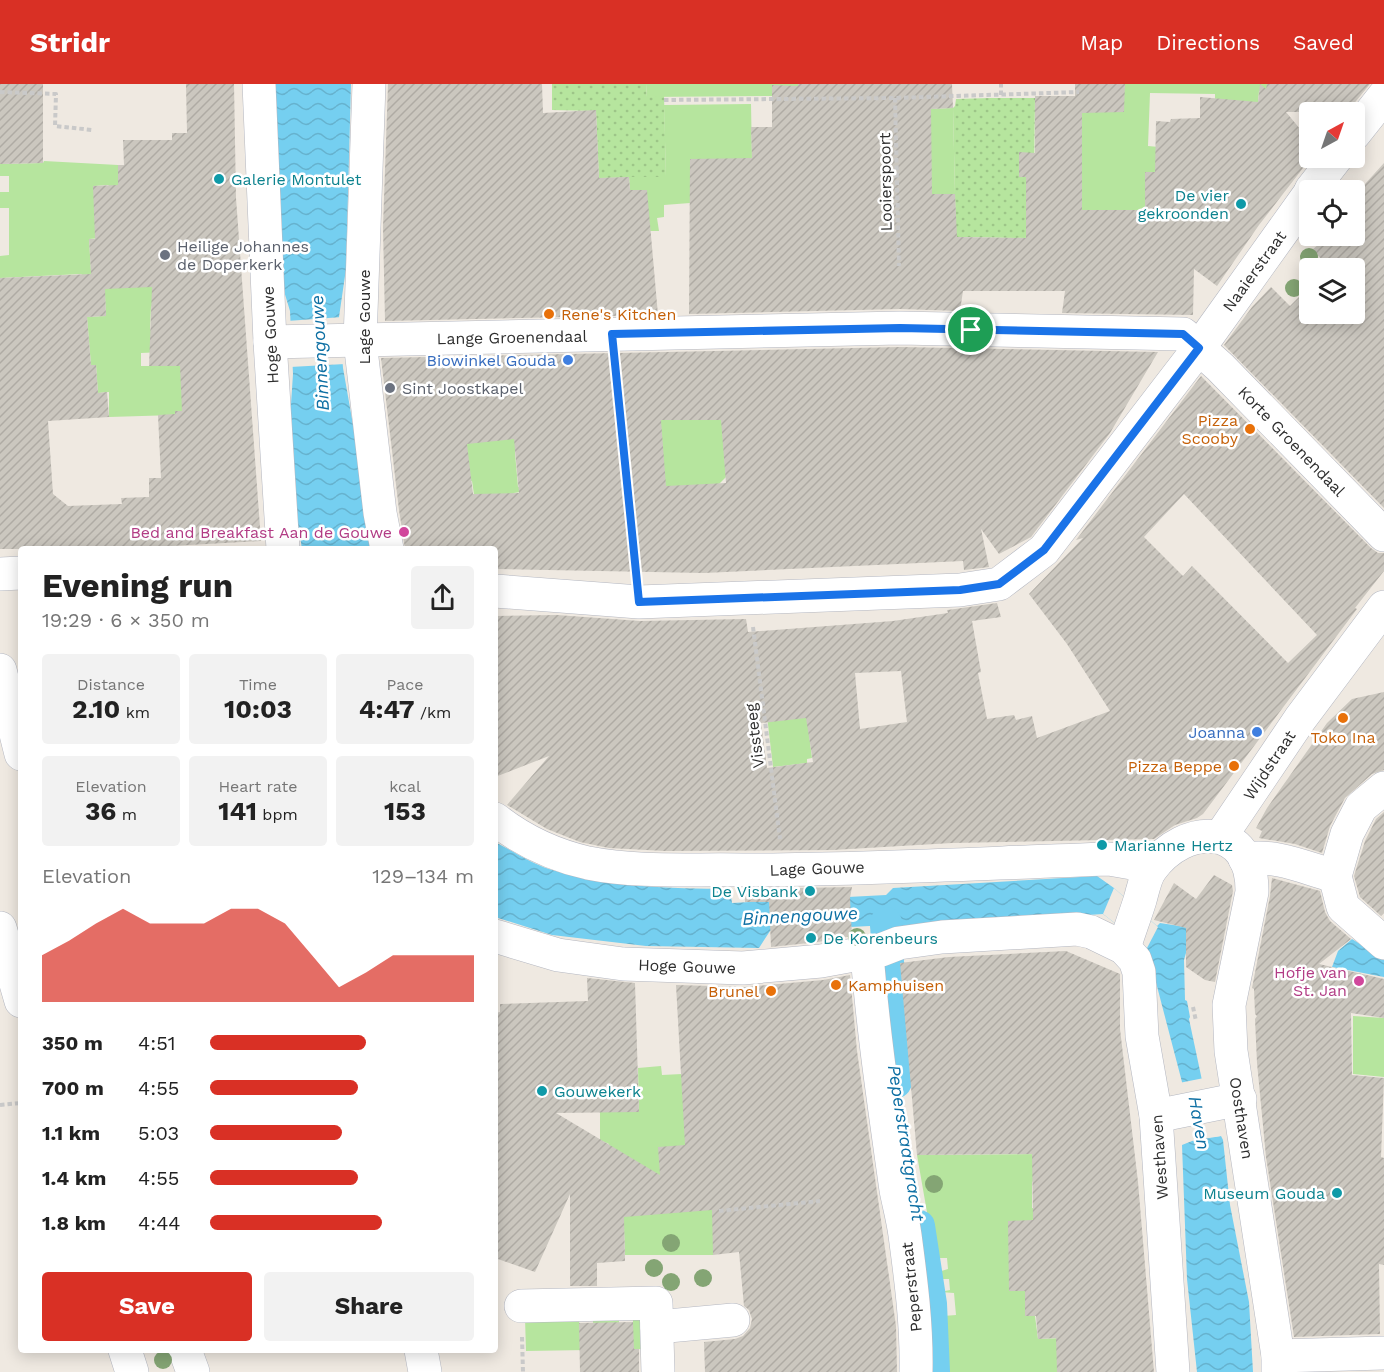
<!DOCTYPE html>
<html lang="en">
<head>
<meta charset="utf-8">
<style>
  :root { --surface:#fff; --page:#f2f2f2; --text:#222; --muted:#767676; --accent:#d93025 }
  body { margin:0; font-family:"Work Sans",sans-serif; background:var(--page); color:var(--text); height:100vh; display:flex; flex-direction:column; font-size:22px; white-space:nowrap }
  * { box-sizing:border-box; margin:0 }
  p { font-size:20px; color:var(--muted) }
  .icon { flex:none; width:33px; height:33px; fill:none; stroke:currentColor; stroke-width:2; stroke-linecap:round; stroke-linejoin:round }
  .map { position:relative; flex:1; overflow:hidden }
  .drawer { position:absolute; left:18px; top:462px; width:480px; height:807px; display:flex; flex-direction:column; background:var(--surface); border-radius:6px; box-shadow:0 3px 15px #0003 }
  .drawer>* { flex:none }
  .needle { width:39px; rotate:40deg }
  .controls { position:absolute; left:1299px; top:18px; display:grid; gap:12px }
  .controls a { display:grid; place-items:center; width:66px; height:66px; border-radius:6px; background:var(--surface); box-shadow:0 3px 15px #0003; font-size:30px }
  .pin { position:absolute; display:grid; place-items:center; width:51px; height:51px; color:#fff; margin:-26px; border:3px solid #fff; border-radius:50%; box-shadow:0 2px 6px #0007 }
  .round { display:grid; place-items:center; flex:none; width:63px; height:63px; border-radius:6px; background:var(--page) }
  .headline { display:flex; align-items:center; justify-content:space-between; height:102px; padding:0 24px }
  h1 { font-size:33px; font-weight:700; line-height:45px }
  .figures { display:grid; grid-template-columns:repeat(3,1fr); gap:9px; height:102px; padding:6px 24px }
  .figures div { display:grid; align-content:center; border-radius:6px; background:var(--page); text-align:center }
  .figures b { font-size:26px; font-weight:700 }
  .figures small { font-size:16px; font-weight:400 }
  .figures p { font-size:16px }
  .chart { height:168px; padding:12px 24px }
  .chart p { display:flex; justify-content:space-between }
  .chart svg { width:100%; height:108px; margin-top:6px; fill:var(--accent); opacity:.7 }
  .primary-button { display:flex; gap:12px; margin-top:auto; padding:12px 24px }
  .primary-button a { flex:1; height:69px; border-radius:6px; background:var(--accent); color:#fff; font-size:24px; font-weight:700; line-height:69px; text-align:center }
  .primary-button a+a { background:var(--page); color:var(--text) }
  ul { padding:0 24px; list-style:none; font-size:20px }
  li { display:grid; grid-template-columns:96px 72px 1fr; align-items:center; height:45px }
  li i { height:15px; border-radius:8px; background:var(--accent) }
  header { display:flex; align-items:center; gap:36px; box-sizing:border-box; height:84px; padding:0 30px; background:var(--accent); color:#fff }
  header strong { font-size:28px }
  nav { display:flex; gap:33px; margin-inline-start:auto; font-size:21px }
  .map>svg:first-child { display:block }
  .grass { fill:url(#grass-dots) }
  .garden { fill:#b6e59e }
  .water { fill:url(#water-waves) }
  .pier { fill:#efe9e1 }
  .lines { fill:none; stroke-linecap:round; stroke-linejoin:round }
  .canal { stroke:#75cff0; stroke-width:32 }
  .building { fill:url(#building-hatch); fill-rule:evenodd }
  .minor-casing { stroke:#b4b7c1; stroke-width:34 }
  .path { stroke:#c9c9c9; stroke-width:4; stroke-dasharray:4.5 3; stroke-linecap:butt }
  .minor { stroke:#fff; stroke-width:33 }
  .tree { fill:#84a574 }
  .route-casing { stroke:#fff; stroke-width:12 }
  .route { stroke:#1a73e8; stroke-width:8 }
  .culture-dot { fill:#0f9aa8; stroke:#fff; stroke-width:2 }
  .worship-dot { fill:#6b7280; stroke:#fff; stroke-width:2 }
  .food-dot { fill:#e8710a; stroke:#fff; stroke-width:2 }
  .shop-dot { fill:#3f7fe0; stroke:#fff; stroke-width:2 }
  .hotel-dot { fill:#d1479c; stroke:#fff; stroke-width:2 }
  .labels { text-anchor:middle; stroke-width:5; stroke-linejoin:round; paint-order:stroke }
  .culture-label { font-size:16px; fill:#0d838f; stroke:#fff; text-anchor:start }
  .street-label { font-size:16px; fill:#2e2e2e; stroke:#fff }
  .worship-label { font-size:16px; fill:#5b616d; stroke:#fff; text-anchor:start }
  .food-label { font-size:16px; fill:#c56008; stroke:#fff; text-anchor:end }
  .shop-label { font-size:16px; fill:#366cbe; stroke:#fff; text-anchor:end }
  .hotel-label { font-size:16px; fill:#b23c85; stroke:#fff; text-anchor:end }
  .water-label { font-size:18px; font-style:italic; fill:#0d6fa3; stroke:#fff }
</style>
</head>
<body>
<header>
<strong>Stridr</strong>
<nav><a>Map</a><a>Directions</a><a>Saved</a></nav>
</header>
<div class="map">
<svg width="1384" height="1288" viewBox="0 0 1384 1288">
  <defs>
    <pattern id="grass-dots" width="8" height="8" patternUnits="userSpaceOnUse" patternTransform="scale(1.5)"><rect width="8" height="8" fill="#b6e59e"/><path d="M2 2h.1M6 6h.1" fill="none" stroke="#9dc588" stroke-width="1.8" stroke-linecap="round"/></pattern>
    <pattern id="water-waves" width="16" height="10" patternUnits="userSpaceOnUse" patternTransform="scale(1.5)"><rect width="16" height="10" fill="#75cff0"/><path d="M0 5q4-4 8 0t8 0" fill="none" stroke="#66b2ce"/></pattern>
    <pattern id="building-hatch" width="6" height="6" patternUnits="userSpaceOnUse" patternTransform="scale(1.5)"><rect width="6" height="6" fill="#cbc7bf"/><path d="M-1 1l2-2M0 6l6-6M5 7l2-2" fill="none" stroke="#afaba4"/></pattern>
  </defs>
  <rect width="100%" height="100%" fill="#efe9e1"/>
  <g class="grass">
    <path d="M552 0H646L647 13 664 11 666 93 599 94 596 27 552 26Z"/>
    <path d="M990 14H1035L1034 93 1026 154 956 153 953 24 955 22 956 15Z"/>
  </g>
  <g class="garden">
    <path d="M646 0H798V13L772 1V12L647 13Z"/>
    <path d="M1125 0H1324L1259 7 1258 18 1215 39V10L1150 9 1148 62 1170 64 1145 135 1079 138 1082 120V12L1125 4Z"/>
    <path d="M751 20 752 75H690V119L664 121V133L657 134 659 147H650L630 106 629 93H666L664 21Z"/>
    <path d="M953 24 955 110 931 134 930 25Z"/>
    <path d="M44 77 118 81V109L108 101 94 102 101 154 89 155 91 187 172 202 151 223 150 245 163 268 141 269V282H186L182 327H175V331L109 333V308L98 309 96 281H91L87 233 106 232 105 212 81 190 0 194V172L9 171V124H0V108H9V92H0V80L43 79Z"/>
    <path d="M515 318V369L518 403 568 400 514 409 478 437 472 397H466L464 360Z"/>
    <path d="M721 329 726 393 719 400 666 411 660 336Z"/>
    <path d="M767 632 807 634 812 674 807 675V679L773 683Z"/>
    <path d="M1353 932 1384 934V993L1353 990Z"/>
    <path d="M661 982 662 991 682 990 733 1095 722 1164 713 1165V1171H625L623 1117 607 1064 609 1060 600 1056V1028H639L638 984Z"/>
    <path d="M1045 1070 1032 1099V1124H1038L1025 1207V1232H1035L1038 1255 1064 1254 1057 1272V1288H945L943 1232 956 1231 954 1209 940 1208 950 1206 949 1195H938V1188L948 1185 947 1174H935L917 1071Z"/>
    <path d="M633 1232H646L647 1265 526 1267 525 1234 579 1233 580 1253H593V1233H619V1252H633Z"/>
  </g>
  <g class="water">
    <path d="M274 0H351L346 185 339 233 343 284 375 465H302L293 409 290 335 293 290 290 227 280 194Z"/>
    <path d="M495 758C513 767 531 779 549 785 608 804 668 804 730 805L732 819 886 811 893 804 1097 792 1114 804 1157 842 1160 839 1193 844 1184 876 1185 916 1187 917 1190 933 1189 935 1214 1053 1221 1052 1223 1056 1230 1121 1249 1218 1253 1288H1197L1187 1195 1182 1061 1192 1057 1182 998 1147 864 1103 830 871 845 870 842 770 847 759 864 646 862 552 851 495 833Z"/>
    <path d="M1352 855 1384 875V893L1332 883 1338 867Z"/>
  </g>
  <g class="pier">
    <path d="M342 233 345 280 290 283 287 237Z"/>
    <path d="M1114 804 1158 843 1147 864 1103 830Z"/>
    <path d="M1204 994 1215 1050 1220 1049 1221 1052 1186 1058 1185 1055H1188L1179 999Z"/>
  </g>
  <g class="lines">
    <g class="canal">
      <path d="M886 839 893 976 896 998"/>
      <path d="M919 1142 931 1220 934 1288"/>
    </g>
  </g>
  <g class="building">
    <path d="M0 0H43V79L0 80Z"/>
    <path d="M186 0H234L236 114 261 457 118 465H0V194L91 190 89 155H95L93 102 118 101V81H124L123 56H172V49H187ZM152 203 149 282H180L182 327H175V330L158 331 161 394H149V413L121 414 122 420 68 422 53 410 48 337 109 333 107 308 98 309 96 281H91L87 233 106 232 105 205Z"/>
    <path d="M388 0H542L543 29 596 26 599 94 629 93 630 106H647L658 231 385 237 383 143Z"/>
    <path d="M798 0H952L953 24 931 25 932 110H955L957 153 1026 154V93H1019V68L1035 69V12H1075V0H1125L1124 28 1082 29V126H1145V88H1155L1156 37 1170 38 1171 35 1200 34V13L1258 18 1260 0 1266 5 1267 0H1370L1347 28H1286L1310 57V75L1259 141 1217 202 1194 185 1193 231 1062 229 1065 207H963L960 227 900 225 689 230 690 75 752 74 751 43H772V1L798 2Z"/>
    <path d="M1384 79V424L1224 261 1252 223 1271 203 1290 222 1310 202V230H1354V184H1327L1329 182 1312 166 1328 152H1354V112Z"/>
    <path d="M900 263 1158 268 1110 349 1031 453 999 470 981 445 989 483 964 486 963 477 704 489 495 485V465H405L399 426 381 274ZM661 336H721L726 399 666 402ZM514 355 519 409 473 410 467 360Z"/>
    <path d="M1201 292 1371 464 1378 469H1384V487L1355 524 1357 525 1203 730 1197 734 1175 741 1154 755 952 759 833 766 665 767 609 764 580 758 547 745 507 721 549 672 495 693V532L557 531 640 537 746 535 748 548 893 537 948 529 947 526 955 525 997 519 1001 533 972 537 981 588 978 589 987 635 1014 631 1016 636 1032 632 1037 654 1110 627 1067 560 1029 510 1083 454 1076 456ZM1184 410 1317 551 1288 579 1192 482 1183 492 1144 453ZM901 587 907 638 860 645 855 589ZM806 634 813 678 767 684 761 639Z"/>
    <path d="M1384 608V686L1372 690 1345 714 1330 742 1322 769 1295 760 1259 754 1262 747 1256 744 1267 724 1327 639 1352 615Z"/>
    <path d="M1384 728V829L1381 832 1360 813 1354 792 1365 757 1376 735Z"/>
    <path d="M1214 791 1232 801 1233 807 1215 898 1205 896 1186 883V844L1154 836 1174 799 1196 815Z"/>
    <path d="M1272 794 1320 807 1325 828 1330 837 1351 855 1319 880 1384 895V934L1351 929 1352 991 1384 994 1381 1073 1384 1074V1181L1379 1180 1380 1250 1294 1253 1266 1073 1257 979 1255 935 1257 932 1255 930 1254 905 1252 904 1270 812Z"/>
    <path d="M852 803 850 814 852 852 818 858 771 863 769 818H745V805Z"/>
    <path d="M1066 867 1120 890V945L1138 1098 1154 1288H1057L1056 1254 1038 1255 1036 1232H1025V1207H1009L1008 1137 1033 1136 1032 1070 917 1071 900 879 949 873Z"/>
    <path d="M850 891 857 967 896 1242 897 1288H705L704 1258 735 1255 743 1252 750 1244 752 1235 749 1226 744 1222 739 1168 713 1171 712 1126 624 1133 625 1177 597 1179V1202H570V1110L535 1188 495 1174V929L500 928V920L588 917 587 894 635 899 639 1028 556 1029 660 1091 658 1063 685 1061 676 901 745 903 823 896Z"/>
    <path d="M633 1238 634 1265H639V1288H580L579 1239Z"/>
  </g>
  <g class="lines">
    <g class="minor-casing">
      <g id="minor">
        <path d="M259 0 270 258 283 465"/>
        <path d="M369 0 360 257 380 429 387 465"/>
        <path d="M1354 50 1384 12"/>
        <path d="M1311 106 1336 74"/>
        <path d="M270 258 900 244 1183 250 1220 283 1384 451"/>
        <path d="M0 490 21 489"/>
        <path d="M495 507 639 518 960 506 999 500 1044 466 1199 264 1310 109"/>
        <path d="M0 586 21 670"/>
        <path d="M1384 704 1361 723 1347 750 1335 792 1343 823 1384 859"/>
        <path d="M495 735C523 757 553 771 588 779 638 789 691 785 742 786 864 786 987 779 1109 775L1132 779 1150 786"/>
        <path d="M1221 752 1300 635 1384 523"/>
        <path d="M1245 775C1276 770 1305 784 1335 792"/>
        <path d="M0 844 21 917"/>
        <path d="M495 852 558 871 623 880 743 884 821 877 881 866 899 859 942 853 1077 845 1091 848 1124 864 1135 876 1139 888 1142 952 1156 1032 1173 1288"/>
        <path d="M1124 864C1129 848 1135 832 1140 816 1143 806 1145 793 1151 785 1185 738 1253 738 1252 808L1229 921 1231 967 1278 1272V1288"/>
        <path d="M867 869C873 948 885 1027 896 1106 899 1121 903 1136 905 1151 911 1196 917 1242 916 1288"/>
        <path d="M1156 1032 1240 1015"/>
        <path d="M521 1222 656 1219 658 1288"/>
        <path d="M657 1243 733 1236"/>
        <path d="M125 1266 132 1288"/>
        <path d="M185 1266 193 1288"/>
        <path d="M421 1266 425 1288"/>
        <path d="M1278 1272 1384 1269"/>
      </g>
    </g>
    <g class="path">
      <path d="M0 8 56 10 55 42 92 46"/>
      <path d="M1001 11V0"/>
      <path d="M895 14 899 182"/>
      <path d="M664 16 895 14 1079 8"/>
      <path d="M615 280 636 488"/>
      <path d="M753 543 780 755"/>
      <path d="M1193 923 1196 937"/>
      <path d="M0 1021 21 1019"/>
      <path d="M719 1127 820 1117"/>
      <path d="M522 1253 523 1288"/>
    </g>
    <use href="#minor" class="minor"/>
  </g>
  <g class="tree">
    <circle cx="1309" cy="173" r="9"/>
    <circle cx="1294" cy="204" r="9"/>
    <circle cx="857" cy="853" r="9"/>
    <circle cx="934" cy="1100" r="9"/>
    <circle cx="671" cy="1159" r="9"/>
    <circle cx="654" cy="1184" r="9"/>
    <circle cx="703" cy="1194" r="9"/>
    <circle cx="671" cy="1198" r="9"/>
    <circle cx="163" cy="1276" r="9"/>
  </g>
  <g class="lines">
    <g class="route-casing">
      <path id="route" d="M900 244 1183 250 1199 264 1044 466 999 500 960 506 639 518 612 250Z"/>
    </g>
    <use href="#route" class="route"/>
  </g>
  <g class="culture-dot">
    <circle cx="219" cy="95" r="6"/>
    <circle cx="1241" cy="120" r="6"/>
    <circle cx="1102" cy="761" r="6"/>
    <circle cx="810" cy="807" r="6"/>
    <circle cx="811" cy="854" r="6"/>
    <circle cx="542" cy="1007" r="6"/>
    <circle cx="1337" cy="1109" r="6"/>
  </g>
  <g class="worship-dot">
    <circle cx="165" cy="171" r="6"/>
    <circle cx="390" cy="304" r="6"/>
  </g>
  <g class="food-dot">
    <circle cx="549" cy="230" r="6"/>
    <circle cx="1250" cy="345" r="6"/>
    <circle cx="1343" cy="634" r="6"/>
    <circle cx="1234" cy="682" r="6"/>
    <circle cx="836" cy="901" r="6"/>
    <circle cx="771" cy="907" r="6"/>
  </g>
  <g class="shop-dot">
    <circle cx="568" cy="276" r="6"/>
    <circle cx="1257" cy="648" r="6"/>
  </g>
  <g class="hotel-dot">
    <circle cx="404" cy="448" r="6"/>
    <circle cx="1359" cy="897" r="6"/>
  </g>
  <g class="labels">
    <g class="culture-label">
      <text x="231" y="101">Galerie Montulet</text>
      <text x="1229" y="117" text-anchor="end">De vier<tspan x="1229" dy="18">gekroonden</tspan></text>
      <text x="1114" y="767">Marianne Hertz</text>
      <text x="798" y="813" text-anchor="end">De Visbank</text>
      <text x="823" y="860">De Korenbeurs</text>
      <text x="554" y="1013">Gouwekerk</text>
      <text x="1325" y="1115" text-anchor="end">Museum Gouda</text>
    </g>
    <g class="street-label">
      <text transform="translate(885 98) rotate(-91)" y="6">Looierspoort</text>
      <text transform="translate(1254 187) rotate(-54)" y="6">Naaierstraat</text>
      <text transform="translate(364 233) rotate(-90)" y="6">Lage Gouwe</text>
      <text transform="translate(270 251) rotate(-93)" y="6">Hoge Gouwe</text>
      <text transform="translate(512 253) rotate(-1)" y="6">Lange Groenendaal</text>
      <text transform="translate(1292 357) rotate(46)" y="6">Korte Groenendaal</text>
      <text transform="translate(754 652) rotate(-97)" y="6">Vissteeg</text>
      <text transform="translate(1269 681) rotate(-56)" y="6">Wijdstraat</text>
      <text transform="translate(817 784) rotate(-2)" y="6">Lage Gouwe</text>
      <text transform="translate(687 882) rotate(2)" y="6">Hoge Gouwe</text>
      <text transform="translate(1242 1034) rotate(81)" y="6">Oosthaven</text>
      <text transform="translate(1159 1073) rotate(-94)" y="6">Westhaven</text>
      <text transform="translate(911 1203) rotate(-96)" y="6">Peperstraat</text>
    </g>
    <g class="worship-label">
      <text x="177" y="168">Heilige Johannes<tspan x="177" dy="18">de Doperkerk</tspan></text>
      <text x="402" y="310">Sint Joostkapel</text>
    </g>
    <g class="food-label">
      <text x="561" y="236" text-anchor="start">Rene's Kitchen</text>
      <text x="1238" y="342">Pizza<tspan x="1238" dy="18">Scooby</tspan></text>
      <text x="1343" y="659" text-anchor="middle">Toko Ina</text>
      <text x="1222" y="688">Pizza Beppe</text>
      <text x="848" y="907" text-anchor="start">Kamphuisen</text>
      <text x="759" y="913">Brunel</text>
    </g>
    <g class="shop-label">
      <text x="556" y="282">Biowinkel Gouda</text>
      <text x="1245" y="654">Joanna</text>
    </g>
    <g class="hotel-label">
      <text x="392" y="454">Bed and Breakfast Aan de Gouwe</text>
      <text x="1347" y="894">Hofje van<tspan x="1347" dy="18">St. Jan</tspan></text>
    </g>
    <g class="water-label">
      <text transform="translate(320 269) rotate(-93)" y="6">Binnengouwe</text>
      <text transform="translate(800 832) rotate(-3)" y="6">Binnengouwe</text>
      <text transform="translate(1199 1039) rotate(80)" y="6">Haven</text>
      <text transform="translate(906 1059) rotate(81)" y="6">Peperstraatgracht</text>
    </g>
  </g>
</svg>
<div class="controls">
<a><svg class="needle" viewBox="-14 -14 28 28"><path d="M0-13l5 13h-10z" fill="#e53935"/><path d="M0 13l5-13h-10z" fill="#767676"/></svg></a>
<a><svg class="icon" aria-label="locate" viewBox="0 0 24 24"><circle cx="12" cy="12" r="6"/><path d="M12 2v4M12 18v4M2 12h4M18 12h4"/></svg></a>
<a><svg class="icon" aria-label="layers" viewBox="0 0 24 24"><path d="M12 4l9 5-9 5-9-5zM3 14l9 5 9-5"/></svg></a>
</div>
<div class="pin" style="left:971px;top:246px;background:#1e9e55"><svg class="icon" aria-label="arrive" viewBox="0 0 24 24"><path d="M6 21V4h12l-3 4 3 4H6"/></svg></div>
<section class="drawer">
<div class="headline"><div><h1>Evening run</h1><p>19:29 · 6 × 350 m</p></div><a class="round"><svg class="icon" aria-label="share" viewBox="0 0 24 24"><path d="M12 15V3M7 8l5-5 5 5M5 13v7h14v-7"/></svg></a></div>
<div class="figures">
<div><p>Distance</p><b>2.10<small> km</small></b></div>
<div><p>Time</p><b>10:03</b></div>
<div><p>Pace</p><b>4:47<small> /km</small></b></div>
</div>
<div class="figures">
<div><p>Elevation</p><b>36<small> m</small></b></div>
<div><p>Heart rate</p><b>141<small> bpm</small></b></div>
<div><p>kcal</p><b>153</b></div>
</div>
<div class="chart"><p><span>Elevation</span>129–134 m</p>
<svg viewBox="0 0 160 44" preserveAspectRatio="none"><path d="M0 44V25L10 19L20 12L30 6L40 12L50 12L60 12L70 6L80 6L90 12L100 25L110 38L120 32L130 25L140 25L150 25L160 25V44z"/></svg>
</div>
<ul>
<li><b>350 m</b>4:51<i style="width:59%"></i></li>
<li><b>700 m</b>4:55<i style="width:56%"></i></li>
<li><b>1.1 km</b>5:03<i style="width:50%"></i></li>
<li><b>1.4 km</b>4:55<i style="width:56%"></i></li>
<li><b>1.8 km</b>4:44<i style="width:65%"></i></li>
</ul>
<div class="primary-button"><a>Save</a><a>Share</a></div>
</section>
</div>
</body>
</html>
